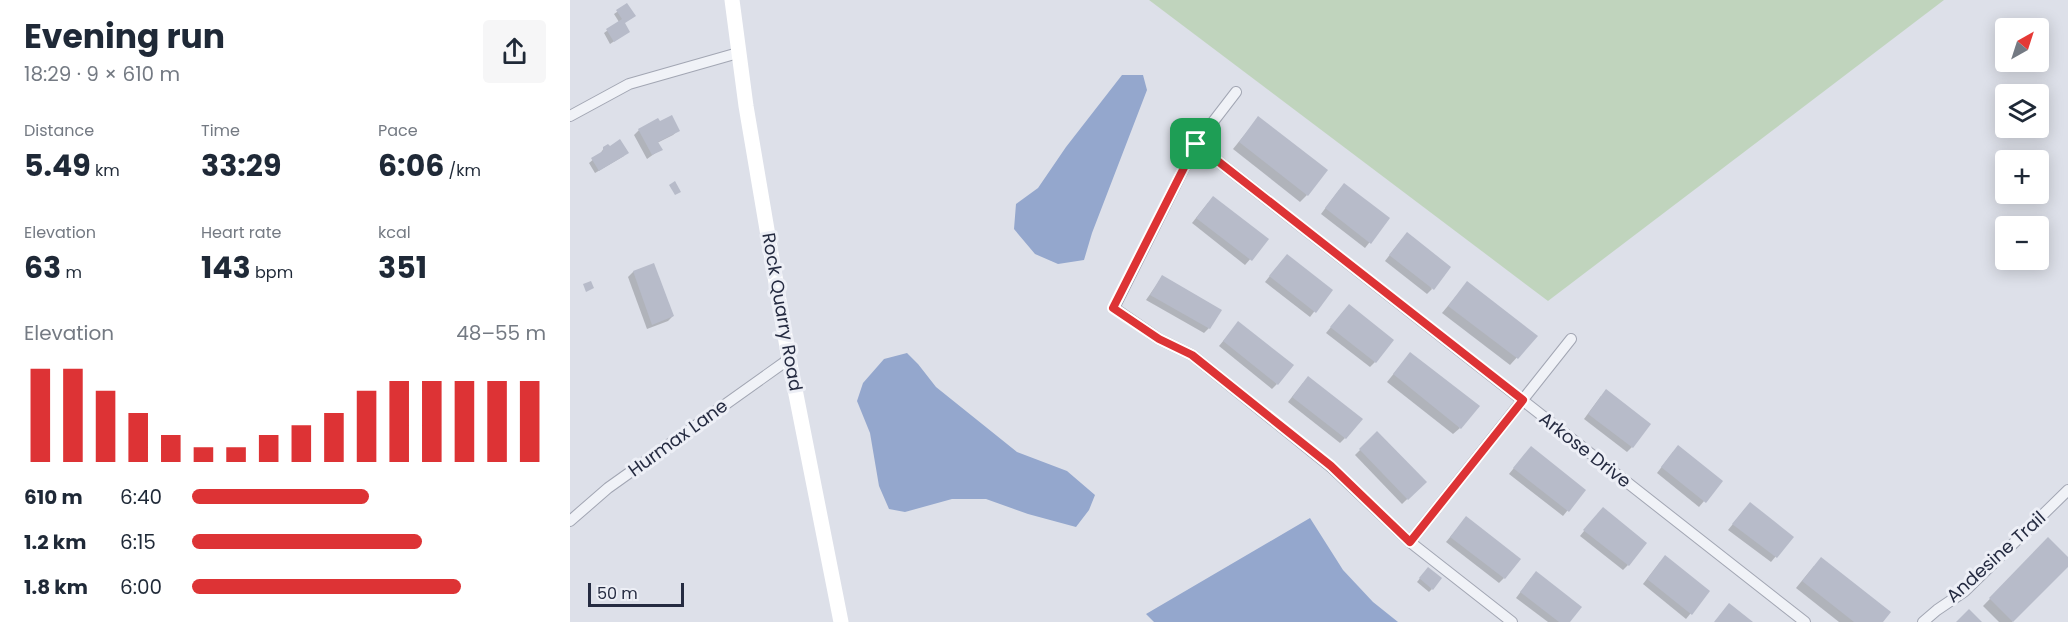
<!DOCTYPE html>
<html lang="en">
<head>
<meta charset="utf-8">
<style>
  :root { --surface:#fff; --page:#f6f6f7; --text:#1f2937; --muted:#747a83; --accent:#dd3335 }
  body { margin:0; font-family:Poppins,sans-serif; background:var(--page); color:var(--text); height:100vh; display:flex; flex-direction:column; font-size:22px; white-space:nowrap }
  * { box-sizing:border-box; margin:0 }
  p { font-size:20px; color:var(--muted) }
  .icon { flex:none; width:33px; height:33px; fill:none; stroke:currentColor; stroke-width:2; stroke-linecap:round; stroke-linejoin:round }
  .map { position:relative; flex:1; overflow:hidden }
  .side { display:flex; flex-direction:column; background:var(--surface); width:570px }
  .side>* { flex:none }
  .needle { width:39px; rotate:39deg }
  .buttons { position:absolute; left:1425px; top:18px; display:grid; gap:12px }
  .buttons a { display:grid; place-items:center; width:54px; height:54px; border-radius:6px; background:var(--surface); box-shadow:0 3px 15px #0003; font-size:30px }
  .scale { position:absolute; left:18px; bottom:15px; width:96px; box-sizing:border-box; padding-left:6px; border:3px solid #252b41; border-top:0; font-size:16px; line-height:21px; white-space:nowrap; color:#252b41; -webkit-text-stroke:4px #edeff6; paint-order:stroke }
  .pin { position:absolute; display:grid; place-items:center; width:51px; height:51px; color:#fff; margin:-26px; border-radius:12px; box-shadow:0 3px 9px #0006 }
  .round { display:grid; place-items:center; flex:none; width:63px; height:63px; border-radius:6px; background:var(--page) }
  .summary { display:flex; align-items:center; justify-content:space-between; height:102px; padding:0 24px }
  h1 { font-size:33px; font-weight:700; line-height:45px }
  .stats { display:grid; grid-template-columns:repeat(3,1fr); gap:9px; height:102px; padding:6px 24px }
  .stats div { display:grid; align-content:center }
  .stats b { font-size:30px; font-weight:700 }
  .stats small { font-size:16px; font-weight:400 }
  .stats p { font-size:16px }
  .chart { height:168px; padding:12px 24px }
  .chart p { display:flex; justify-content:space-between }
  .chart svg { width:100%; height:108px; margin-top:6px; stroke:var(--accent); stroke-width:6 }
  ul { padding:0 24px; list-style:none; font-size:20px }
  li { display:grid; grid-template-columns:96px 72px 1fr; align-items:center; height:45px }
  li i { height:15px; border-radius:8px; background:var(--accent) }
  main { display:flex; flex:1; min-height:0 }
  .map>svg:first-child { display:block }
  .green { fill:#c0d4bd }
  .water { fill:#94a7cd }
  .shadow { fill:#0003 }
  .building { fill:#b7bbc9 }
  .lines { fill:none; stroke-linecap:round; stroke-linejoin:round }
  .street-casing { stroke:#a2a6b3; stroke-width:12 }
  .street { stroke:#f0f2f7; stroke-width:10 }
  .secondary { stroke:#fff; stroke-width:15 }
  .route-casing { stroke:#fff; stroke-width:12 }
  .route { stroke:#dd3335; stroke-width:8 }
  .labels { text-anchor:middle; stroke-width:6; stroke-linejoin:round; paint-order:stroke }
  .street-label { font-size:18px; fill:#252b41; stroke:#edeff6 }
</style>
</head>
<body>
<main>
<section class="side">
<div class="summary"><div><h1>Evening run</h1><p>18:29 · 9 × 610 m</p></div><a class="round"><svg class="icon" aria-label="share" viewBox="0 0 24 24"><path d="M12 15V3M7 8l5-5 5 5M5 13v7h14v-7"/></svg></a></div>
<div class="stats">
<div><p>Distance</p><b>5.49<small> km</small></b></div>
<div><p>Time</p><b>33:29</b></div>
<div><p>Pace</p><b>6:06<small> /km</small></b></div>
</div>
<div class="stats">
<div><p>Elevation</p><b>63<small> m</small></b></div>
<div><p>Heart rate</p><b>143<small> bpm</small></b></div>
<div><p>kcal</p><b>351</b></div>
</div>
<div class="chart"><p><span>Elevation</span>48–55 m</p>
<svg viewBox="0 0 160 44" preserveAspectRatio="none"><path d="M5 44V6M15 44V6M25 44V15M35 44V24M45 44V33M55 44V38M65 44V38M75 44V33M85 44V29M95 44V24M105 44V15M115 44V11M125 44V11M135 44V11M145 44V11M155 44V11"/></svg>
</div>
<ul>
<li><b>610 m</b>6:40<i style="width:50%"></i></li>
<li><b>1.2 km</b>6:15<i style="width:65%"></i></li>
<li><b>1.8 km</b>6:00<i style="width:76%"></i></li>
</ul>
</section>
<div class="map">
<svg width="1498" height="622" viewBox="0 0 1498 622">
  <rect width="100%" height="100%" fill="#dde0e9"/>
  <path class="green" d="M579 0H1374L978 301Z"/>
  <g class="water">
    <path d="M552 75H573L577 90 522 233 514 260 488 264 465 254 444 229 446 204 468 188 496 147Z"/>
    <path d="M337 353 348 364 366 387 447 452 497 471 525 495 519 510 506 527 458 514 416 499H382L335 512 319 509 309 486 300 433 287 401 293 383 314 359Z"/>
    <path d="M740 518 773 570 803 602 828 622H584L576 614Z"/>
  </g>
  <g class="shadow">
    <path d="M57 5 53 24 55 34 40 44 34 33 49 22 44 14Z"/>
    <path d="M688 118 737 195 730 202 663 149Z"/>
    <path d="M69 130H108L103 135 87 143 91 149 77 159 64 135Z"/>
    <path d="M34 148 54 156 25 173 19 163 30 154Z"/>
    <path d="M769 190 818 219 795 248 751 214Z"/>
    <path d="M638 203 697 240 675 265 622 223Z"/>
    <path d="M832 239 862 289 857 294 815 261Z"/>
    <path d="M712 261 761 290 740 317 695 282Z"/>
    <path d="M83 265 103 316 98 321 77 329 58 277 63 272Z"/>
    <path d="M592 277 639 328 634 333 576 300Z"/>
    <path d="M897 283 966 336 940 365 872 313Z"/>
    <path d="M774 311 805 362 800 367 756 333Z"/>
    <path d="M664 328 707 384 702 389 649 346Z"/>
    <path d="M834 361 890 428 883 434 817 382Z"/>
    <path d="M733 383 775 438 770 443 718 402Z"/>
    <path d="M1031 396 1062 447 1057 452 1014 419Z"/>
    <path d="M807 433 855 482 832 504 785 455Z"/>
    <path d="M1103 452 1151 481 1129 507 1087 473Z"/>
    <path d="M956 453 1014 490 993 516 939 474Z"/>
    <path d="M1175 509 1222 537 1201 562 1158 530Z"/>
    <path d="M1028 514 1058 565 1053 570 1010 536Z"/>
    <path d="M896 518 934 578 929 583 876 542Z"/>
    <path d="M1478 539 1498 559V565L1442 622H1429L1413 606Z"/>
    <path d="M1090 562 1138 592 1116 619 1073 584Z"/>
    <path d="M1244 566 1311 622H1269L1226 588Z"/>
    <path d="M855 572 862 589 859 592 847 582Z"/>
    <path d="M961 578 998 622H978L946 598Z"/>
  </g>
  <g class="building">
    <path d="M57 3 66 16 55 23 60 32 44 42 36 29 52 19 46 10Z"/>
    <path d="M102 115 110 131 88 142 93 150 82 155 68 129 88 118 90 121Z"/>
    <path d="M688 116 758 170 738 196 669 142Z"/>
    <path d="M50 139 59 153 29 171 21 158 33 151V147L38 144 40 146Z"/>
    <path d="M105 181 111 192 105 195 99 185Z"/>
    <path d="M774 183 820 218 801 244 755 208Z"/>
    <path d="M643 196 699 239 682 261 626 218Z"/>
    <path d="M837 232 881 267 864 290 819 255Z"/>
    <path d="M717 254 763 290 746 313 699 276Z"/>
    <path d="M84 263 104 316 82 325 63 271Z"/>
    <path d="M592 275 652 310 640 329 580 295Z"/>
    <path d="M21 281 24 288 16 292 13 284Z"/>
    <path d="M897 281 968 336 948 359 878 306Z"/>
    <path d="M779 304 824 340 806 363 760 327Z"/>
    <path d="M668 321 724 365 708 385 653 341Z"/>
    <path d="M840 352 910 406 891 429 823 374Z"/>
    <path d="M738 376 793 419 776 439 722 397Z"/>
    <path d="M1036 389 1081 424 1063 448 1018 414Z"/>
    <path d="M807 431 857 482 838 500 789 449Z"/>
    <path d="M1108 445 1153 481 1136 503 1091 467Z"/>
    <path d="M961 446 1016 490 999 512 943 468Z"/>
    <path d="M1180 502 1224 537 1207 558 1162 524Z"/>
    <path d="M1033 507 1077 543 1059 566 1013 530Z"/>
    <path d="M896 516 951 559 935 579 880 537Z"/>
    <path d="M1478 537 1498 557V567L1443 622 1419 598Z"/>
    <path d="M1095 555 1140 591 1122 615 1077 579Z"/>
    <path d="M1251 557 1321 612 1313 622H1284L1232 581Z"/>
    <path d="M858 567 872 578 863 590 849 578Z"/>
    <path d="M966 571 1012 607 1000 622H989L950 592Z"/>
    <path d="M1159 603 1183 622H1144Z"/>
    <path d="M1399 609 1412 622H1386Z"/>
  </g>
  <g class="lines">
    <g class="street-casing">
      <g id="street">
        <path d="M666 92 626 144 544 308 589 339 622 355 761 467 840 542 942 622"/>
        <path d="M0 116 59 84 168 53"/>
        <path d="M626 144 1235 622"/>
        <path d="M0 521 38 488 219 359"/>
        <path d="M840 542 1001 339"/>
        <path d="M1353 622 1367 610 1395 591 1498 490"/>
      </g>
    </g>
    <use href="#street" class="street"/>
    <path class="secondary" d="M162 0 176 106 219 359 271 622"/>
  </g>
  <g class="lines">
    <g class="route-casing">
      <path id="route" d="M626 144 953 400 840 542 761 466 622 355 589 339 543 308Z"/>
    </g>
    <use href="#route" class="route"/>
  </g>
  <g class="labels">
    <g class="street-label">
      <text transform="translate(212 312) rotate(80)" y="6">Rock Quarry Road</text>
      <text transform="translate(108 438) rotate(-36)" y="6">Hurmax Lane</text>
      <text transform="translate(1015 450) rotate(38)" y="6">Arkose Drive</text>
      <text transform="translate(1426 557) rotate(-42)" y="6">Andesine Trail</text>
    </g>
  </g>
</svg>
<div class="buttons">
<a><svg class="needle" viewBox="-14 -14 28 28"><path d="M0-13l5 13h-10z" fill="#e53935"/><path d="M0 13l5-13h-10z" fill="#747a83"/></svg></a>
<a><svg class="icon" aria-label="layers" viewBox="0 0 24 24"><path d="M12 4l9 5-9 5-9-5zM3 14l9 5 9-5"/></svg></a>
<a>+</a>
<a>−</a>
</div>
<div class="scale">50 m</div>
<div class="pin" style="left:626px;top:144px;background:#1e9e55"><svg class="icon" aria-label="arrive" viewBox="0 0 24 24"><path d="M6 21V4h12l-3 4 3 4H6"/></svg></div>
</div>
</main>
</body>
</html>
